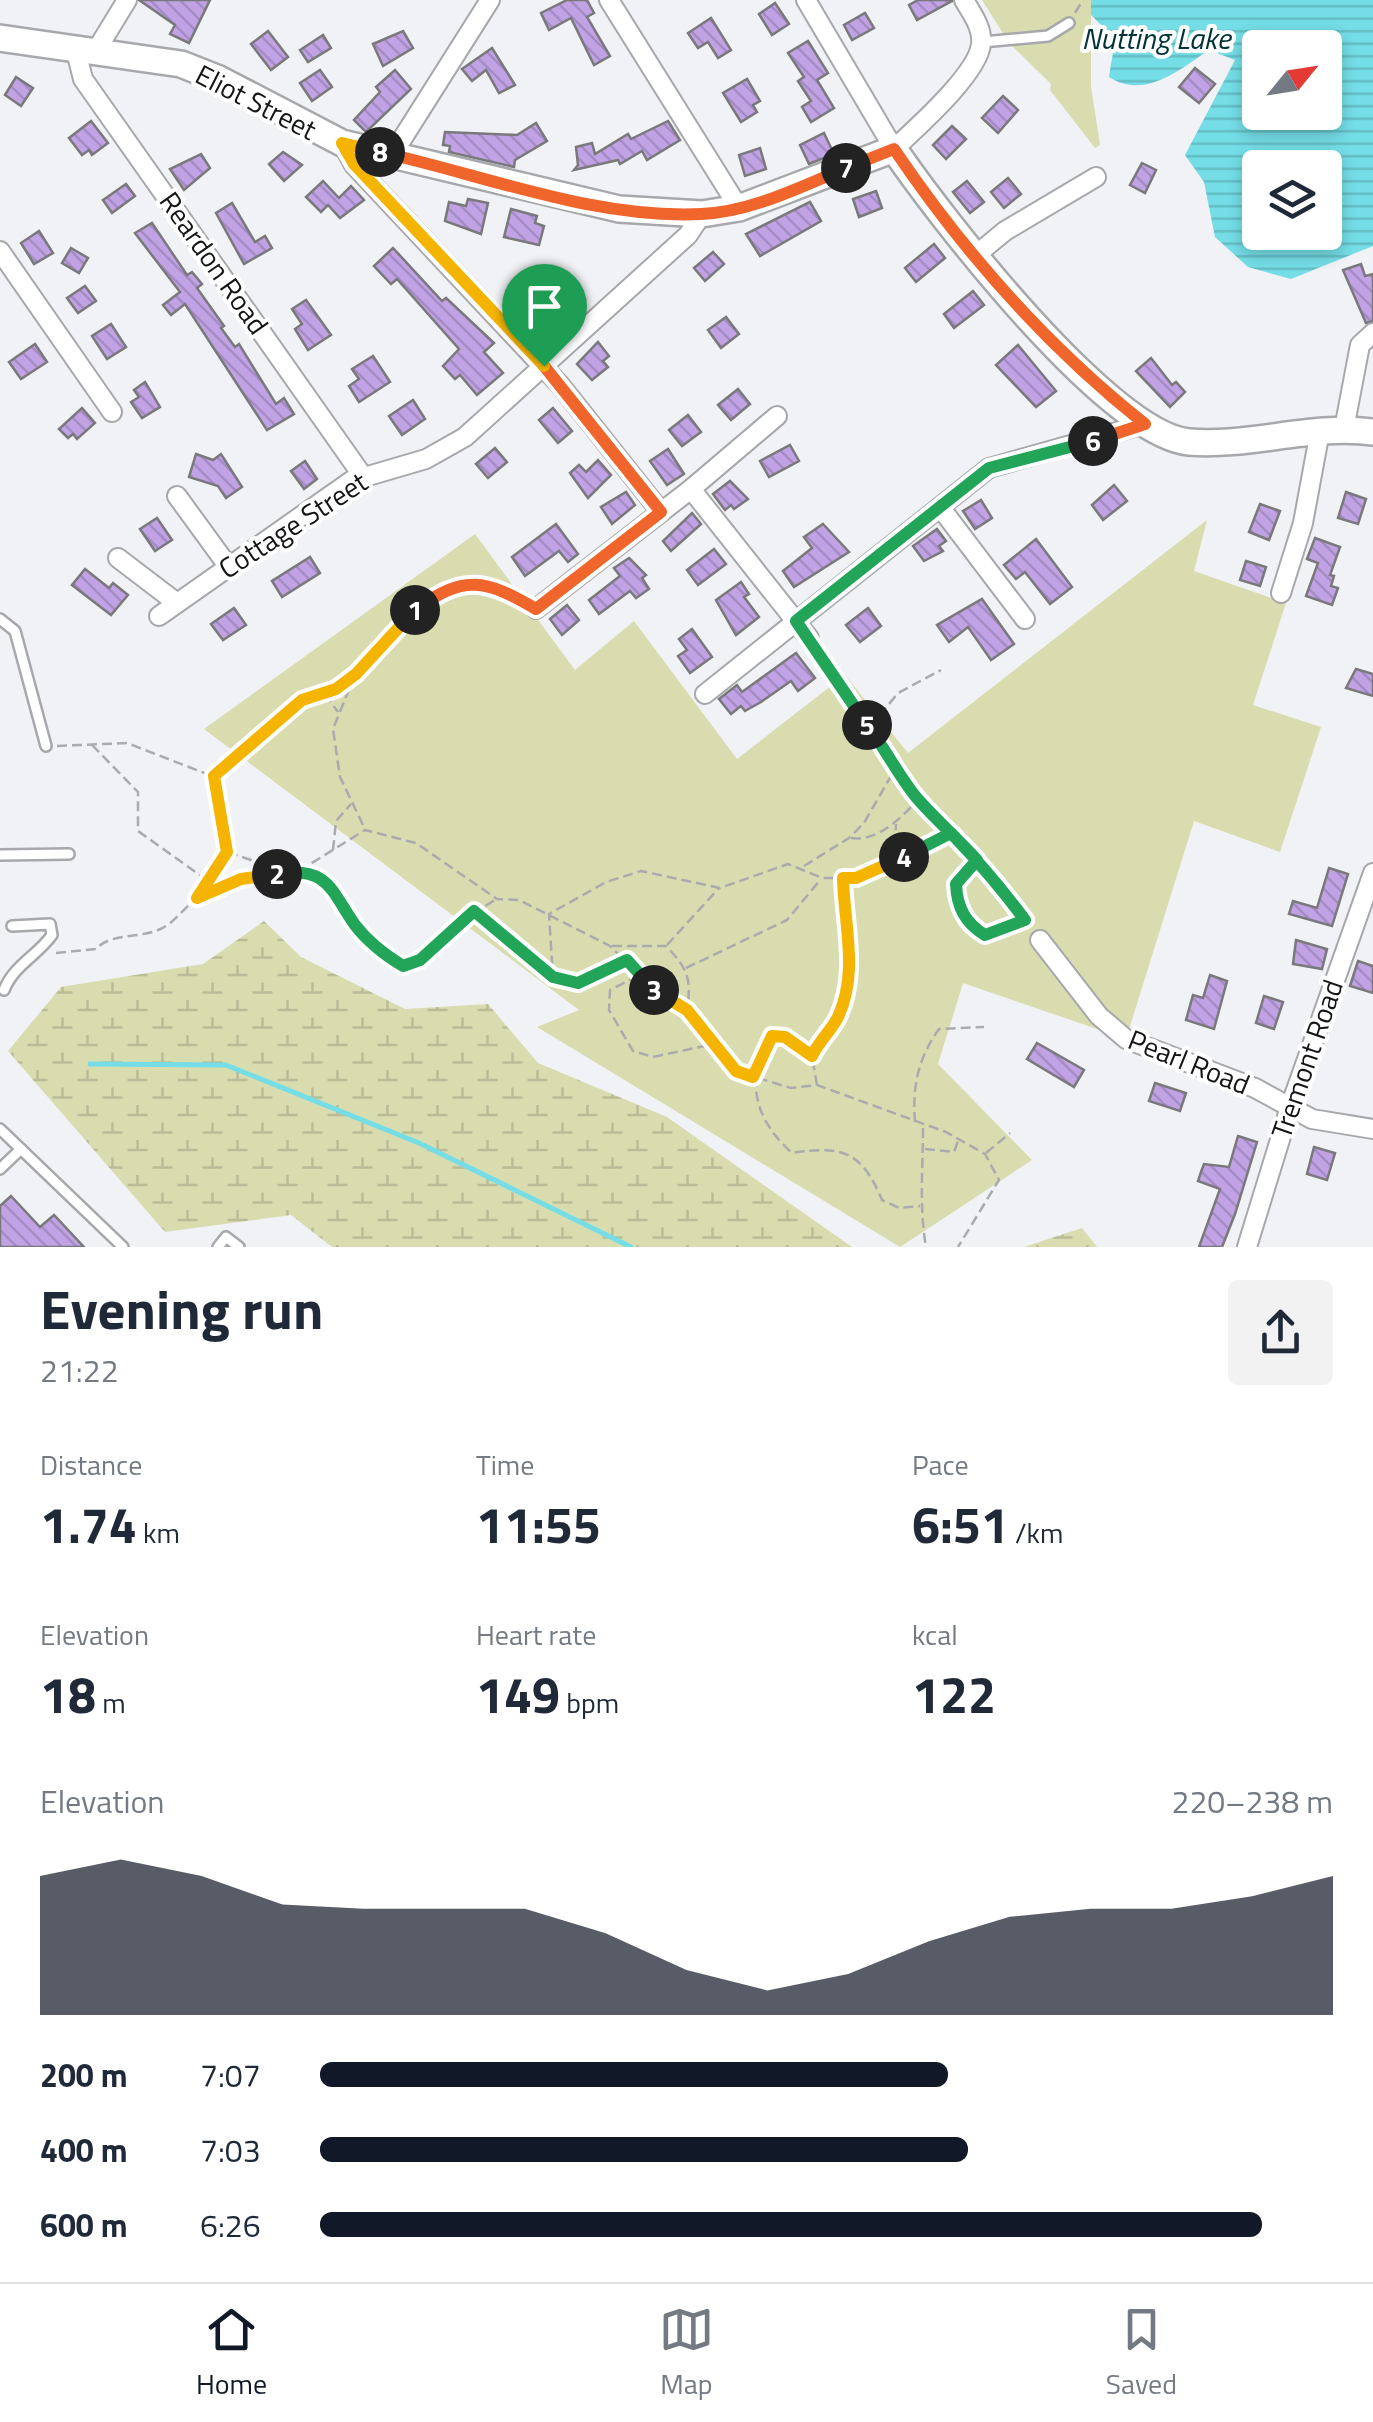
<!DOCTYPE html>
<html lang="en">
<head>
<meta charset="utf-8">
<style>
  :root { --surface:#fff; --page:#f2f2f3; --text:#1f2937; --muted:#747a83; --line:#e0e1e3; --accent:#111827 }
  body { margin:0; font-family:"Titillium Web",sans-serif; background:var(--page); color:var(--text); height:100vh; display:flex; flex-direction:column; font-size:38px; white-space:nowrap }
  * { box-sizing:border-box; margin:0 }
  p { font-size:32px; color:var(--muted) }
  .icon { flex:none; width:55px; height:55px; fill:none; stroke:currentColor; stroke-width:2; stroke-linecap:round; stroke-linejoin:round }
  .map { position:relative; height:1247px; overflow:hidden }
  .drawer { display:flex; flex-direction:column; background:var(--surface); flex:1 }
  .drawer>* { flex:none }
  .needle { width:65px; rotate:60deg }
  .controls { position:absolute; left:1242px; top:30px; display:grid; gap:20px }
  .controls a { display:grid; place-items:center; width:100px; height:100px; border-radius:10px; background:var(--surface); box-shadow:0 5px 15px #0003; font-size:50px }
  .pin { position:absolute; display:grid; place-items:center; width:85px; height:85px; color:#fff; margin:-102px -42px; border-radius:50% 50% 50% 0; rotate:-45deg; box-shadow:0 0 10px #0007 }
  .pin .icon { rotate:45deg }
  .km { position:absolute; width:50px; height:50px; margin:-25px; border-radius:50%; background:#222; color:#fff; font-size:28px; line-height:50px; text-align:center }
  .round { display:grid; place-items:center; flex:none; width:105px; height:105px; border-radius:10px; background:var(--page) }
  .overview { display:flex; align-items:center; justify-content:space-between; height:170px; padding:0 40px }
  h1 { font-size:55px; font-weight:700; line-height:75px }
  .figures { display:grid; grid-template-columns:repeat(3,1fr); gap:15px; height:170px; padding:10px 40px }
  .figures div { display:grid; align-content:center }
  .figures b { font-size:50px; font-weight:700 }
  .figures small { font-size:28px; font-weight:400 }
  .figures p { font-size:28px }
  .chart { height:280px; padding:20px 40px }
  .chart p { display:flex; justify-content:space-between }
  .chart svg { width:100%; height:180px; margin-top:10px; fill:var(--accent); opacity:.7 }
  ul { padding:0 40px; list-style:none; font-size:32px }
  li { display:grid; grid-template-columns:160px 120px 1fr; align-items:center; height:75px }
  li i { height:25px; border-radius:12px; background:var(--accent) }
  .tab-bar { display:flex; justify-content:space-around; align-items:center; height:140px; border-top:2px solid var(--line); background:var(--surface); font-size:28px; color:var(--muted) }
  .tab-bar a { display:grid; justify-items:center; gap:5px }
  .tab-bar .active { color:var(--accent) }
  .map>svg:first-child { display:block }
  .wetland { fill:url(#wetland-marsh) }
  .green { fill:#d9dcaf }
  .water { fill:url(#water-rules); fill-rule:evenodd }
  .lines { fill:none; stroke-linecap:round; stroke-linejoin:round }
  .stream { stroke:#74dde6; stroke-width:5 }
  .building { fill:url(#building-back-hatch); stroke:#79787b; stroke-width:2.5 }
  .lane-casing { stroke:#a6a8ab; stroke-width:14 }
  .street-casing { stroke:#a6a8ab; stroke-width:22 }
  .secondary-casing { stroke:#a6a8ab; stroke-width:30 }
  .path { stroke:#aaabae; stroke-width:2.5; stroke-dasharray:10 5; stroke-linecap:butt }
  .lane { stroke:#fff; stroke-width:9 }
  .street { stroke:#fff; stroke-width:18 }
  .secondary { stroke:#fff; stroke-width:25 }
  .split-1-casing { stroke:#fff; stroke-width:20 }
  .split-2-casing { stroke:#fff; stroke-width:20 }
  .split-3-casing { stroke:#fff; stroke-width:20 }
  .split-4-casing { stroke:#fff; stroke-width:20 }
  .split-5-casing { stroke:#fff; stroke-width:20 }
  .split-6-casing { stroke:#fff; stroke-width:20 }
  .split-7-casing { stroke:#fff; stroke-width:20 }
  .split-8-casing { stroke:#fff; stroke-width:20 }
  .split-9-casing { stroke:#fff; stroke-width:20 }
  .split-1 { stroke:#f0652b; stroke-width:12 }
  .split-2 { stroke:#f5b400; stroke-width:12 }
  .split-3 { stroke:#22a559; stroke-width:12 }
  .split-4 { stroke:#f5b400; stroke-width:12 }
  .split-5 { stroke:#22a559; stroke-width:12 }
  .split-6 { stroke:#22a559; stroke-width:12 }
  .split-7 { stroke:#f0652b; stroke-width:12 }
  .split-8 { stroke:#f0652b; stroke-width:12 }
  .split-9 { stroke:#f5b400; stroke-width:12 }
  .labels { text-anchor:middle; stroke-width:8; stroke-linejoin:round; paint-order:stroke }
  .street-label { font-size:28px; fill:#131415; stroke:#fff }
  .water-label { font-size:30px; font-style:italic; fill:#003337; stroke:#fff }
</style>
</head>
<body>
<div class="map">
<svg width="1373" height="1247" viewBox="0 0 1373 1247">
  <defs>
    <pattern id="wetland-marsh" width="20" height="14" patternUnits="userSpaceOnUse" patternTransform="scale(2.5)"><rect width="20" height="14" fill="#d9dcaf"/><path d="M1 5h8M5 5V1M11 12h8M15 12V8" fill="none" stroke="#b9bc96"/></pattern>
    <pattern id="water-rules" width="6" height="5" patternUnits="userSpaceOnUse" patternTransform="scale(2.5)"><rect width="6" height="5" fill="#74dde6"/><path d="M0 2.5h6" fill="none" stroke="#64bdc4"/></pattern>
    <pattern id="building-back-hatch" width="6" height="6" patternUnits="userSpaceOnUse" patternTransform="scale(2.5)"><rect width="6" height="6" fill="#c1a3e5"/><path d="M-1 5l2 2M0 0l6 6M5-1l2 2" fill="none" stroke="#a58bc4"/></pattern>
  </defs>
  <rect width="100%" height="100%" fill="#f0f2f5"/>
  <g class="wetland">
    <path d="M264 921 301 957 405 1009 488 1004 538 1063 667 1117 852 1247H332L291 1215 165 1232 8 1051 61 987 203 964Z"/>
    <path d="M1082 1228 1097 1247H1024Z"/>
  </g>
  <g class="green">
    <path d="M982 0H1091V86L1100 145 1095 148 1050 90 1051 84 1009 43Z"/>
    <path d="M1207 520 1194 571 1286 603 1253 705 1321 727 1280 852 1194 821 1126 1039 963 983 938 1064 1032 1160 900 1247 537 1027 579 1010 204 729 475 534 575 670 634 621 737 759 845 675 908 753Z"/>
  </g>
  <path class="water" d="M1091 0H1373V246L1291 279 1248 267 1215 237 1204 182 1185 155 1235 60 1209 50C1179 70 1145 100 1109 77 1114 40 1121 44 1091 15ZM1260 48H1325V112H1260ZM1260 168H1325V232H1260Z"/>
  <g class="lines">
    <path class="stream" d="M90 1064 226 1065 419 1143 631 1247"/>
  </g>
  <g class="building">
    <path d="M139 0H210L189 43 170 34 175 25Z"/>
    <path d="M567 0H587L594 13 587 17 610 56 594 65 571 18 549 30 541 13Z"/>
    <path d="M918 0H952V1L917 20 909 5Z"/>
    <path d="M775 3 789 24 772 35 759 14Z"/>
    <path d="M865 13 874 28 852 40 844 25Z"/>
    <path d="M711 18 731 50 718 58 708 42 698 48 688 33Z"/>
    <path d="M268 31 288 57 271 70 251 44Z"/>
    <path d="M403 31 413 48 383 66 373 44Z"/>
    <path d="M323 35 331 48 308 62 300 50Z"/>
    <path d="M808 41 828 73 817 80 834 108 811 122 802 107 811 101 798 81 804 77 788 53Z"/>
    <path d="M492 48 515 85 499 93 486 70 472 81 462 69Z"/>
    <path d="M1195 68 1215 84 1199 103 1179 87Z"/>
    <path d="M320 70 332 87 312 101 300 83Z"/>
    <path d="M395 70 411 89 366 132 354 120 380 92 376 87Z"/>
    <path d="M16 77 33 88 21 106 5 95Z"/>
    <path d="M747 79 760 101 753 105 757 112 741 122 723 93Z"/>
    <path d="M1003 96 1018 110 998 133 982 118Z"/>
    <path d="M91 121 108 143 92 155 89 150 82 155 69 138Z"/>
    <path d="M668 121 680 140 647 160 642 151 620 164 618 160 574 170 578 165 576 147 592 143 595 154 628 134 631 139Z"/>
    <path d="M536 123 547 141 515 160 514 167 449 152 450 146 443 145 445 132 517 135Z"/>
    <path d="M952 126 966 139 946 159 933 145Z"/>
    <path d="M824 133 834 154 809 164 800 145Z"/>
    <path d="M760 148 766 169 745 176 739 155Z"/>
    <path d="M283 152 302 165 284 181 269 164Z"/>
    <path d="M201 154 210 168 184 190 170 169Z"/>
    <path d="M1142 163 1156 170 1145 193 1130 185Z"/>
    <path d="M1008 178 1021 194 1004 208 991 192Z"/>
    <path d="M323 181 339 198 351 186 364 200 340 218 328 205 321 212 306 197Z"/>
    <path d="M967 181 984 202 970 213 953 192Z"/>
    <path d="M126 184 135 196 112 213 103 200Z"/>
    <path d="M876 191 882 208 859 217 853 199Z"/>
    <path d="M468 199 488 203 481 234 445 221 449 202 466 206Z"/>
    <path d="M810 202 821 221 760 256 746 234Z"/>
    <path d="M232 203 255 242 265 236 272 248 244 264 216 213Z"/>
    <path d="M511 209 537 216 535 223 544 226 539 245 504 237Z"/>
    <path d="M152 223 187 275 192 272 202 284 197 288 224 326 221 328 235 347 239 344 276 404 284 398 294 414 267 430 185 304 171 315 163 305 180 292 135 233Z"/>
    <path d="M39 231 53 253 34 264 21 243Z"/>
    <path d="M934 244 945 258 916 282 905 268Z"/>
    <path d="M71 248 88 258 79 273 62 263Z"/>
    <path d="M393 248 442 301 446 298 494 343 484 352 503 373 477 395 460 375 455 379 443 366 459 349 397 279 391 284 374 266Z"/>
    <path d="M713 252 724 264 705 281 694 268Z"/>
    <path d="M1361 264 1365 276 1373 274V321L1366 323 1343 270Z"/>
    <path d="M566 279 585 300 545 329 531 313Z"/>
    <path d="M85 286 96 301 78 313 67 298Z"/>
    <path d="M973 291 984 305 954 328 944 314Z"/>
    <path d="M306 300 331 335 308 350 295 329 302 324 292 309Z"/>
    <path d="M726 317 739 334 721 348 708 330Z"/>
    <path d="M111 324 126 347 107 359 92 336Z"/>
    <path d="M598 342 609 356 603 361 608 367 592 380 577 364Z"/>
    <path d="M35 344 47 362 21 379 9 362Z"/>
    <path d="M1018 345 1056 391 1036 407 996 365Z"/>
    <path d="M373 356 390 382 359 402 349 386 359 379 352 369Z"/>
    <path d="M1151 358 1172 385 1176 382 1185 392 1170 407 1136 371Z"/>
    <path d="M145 382 160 407 142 418 131 402 139 397 134 390Z"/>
    <path d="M738 389 750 404 731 420 718 405Z"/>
    <path d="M413 400 425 419 402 435 389 416Z"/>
    <path d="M82 408 95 423 77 439 73 434 68 438 59 429Z"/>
    <path d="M553 408 572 431 558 443 539 420Z"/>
    <path d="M688 415 701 432 682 446 669 430Z"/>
    <path d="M790 445 799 461 769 477 760 461Z"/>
    <path d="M495 448 507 462 488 478 476 464Z"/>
    <path d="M668 449 684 474 667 485 650 461Z"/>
    <path d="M196 454 213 460 221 454 242 487 226 498 218 486 189 477Z"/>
    <path d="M598 460 611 475 588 498 570 473 579 465 586 472Z"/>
    <path d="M305 461 317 479 304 489 291 471Z"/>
    <path d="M730 481 748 499 734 509 731 505 725 510 713 494Z"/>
    <path d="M1114 485 1127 501 1103 520 1092 505Z"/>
    <path d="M626 492 635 505 612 524 601 507Z"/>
    <path d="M1346 492 1366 499 1358 524 1338 518Z"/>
    <path d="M981 500 992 518 975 529 963 511Z"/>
    <path d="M1260 504 1280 511 1269 540 1249 532Z"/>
    <path d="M692 513 701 524 671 551 663 541Z"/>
    <path d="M157 518 172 540 155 551 140 529Z"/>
    <path d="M556 524 578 554 568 562 559 551 525 576 512 557Z"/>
    <path d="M823 524 849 552 794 587 783 571 812 548 804 537Z"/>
    <path d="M937 529 946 541 939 546 943 551 924 561 913 546Z"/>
    <path d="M1315 538 1340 547 1330 575 1334 576 1331 586 1338 588 1332 605 1306 596 1318 563 1307 559Z"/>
    <path d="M1036 539 1072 587 1050 604 1025 572 1016 579 1004 565Z"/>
    <path d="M714 549 726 564 698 585 687 570Z"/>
    <path d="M310 557 320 573 282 597 272 581Z"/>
    <path d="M629 558 646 575 642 578 649 589 636 598 630 591 599 614 589 600 620 576 614 568Z"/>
    <path d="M1246 561 1266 567 1260 586 1240 580Z"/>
    <path d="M85 569 109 588 113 583 128 595 111 615 72 585Z"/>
    <path d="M741 582 749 594 744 597 759 617 736 635 716 600Z"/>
    <path d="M982 599 1014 644 991 660 968 627 949 642 937 625Z"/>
    <path d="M567 605 579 620 562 635 550 619Z"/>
    <path d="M234 608 246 625 223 640 211 624Z"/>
    <path d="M868 608 881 626 860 642 846 625Z"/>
    <path d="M692 629 712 657 690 673 678 656 687 650 679 639Z"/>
    <path d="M796 653 815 678 798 691 791 681 761 702 745 711 741 706 731 714 719 699 737 685 742 692Z"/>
    <path d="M1356 669 1373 674V696L1346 688Z"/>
    <path d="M1329 868 1348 874 1332 926 1289 914 1293 901 1317 908Z"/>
    <path d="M1296 940 1327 949 1322 969 1293 964Z"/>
    <path d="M1358 961 1373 966V993L1350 986Z"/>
    <path d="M1210 975 1227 981 1214 1029 1186 1020 1193 995 1203 998Z"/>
    <path d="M1264 996 1283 1002 1274 1029 1256 1023Z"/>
    <path d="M1037 1043 1084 1070 1074 1087 1027 1059Z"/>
    <path d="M1155 1083 1186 1093 1180 1111 1149 1101Z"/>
    <path d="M1238 1136 1257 1142 1235 1214 1222 1247H1199L1220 1189 1198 1181 1201 1172 1204 1164 1229 1167Z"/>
    <path d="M1314 1147 1335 1153 1327 1180 1307 1174Z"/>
    <path d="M11 1196 40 1227 54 1215 84 1247H0V1206Z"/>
  </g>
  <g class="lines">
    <g class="lane-casing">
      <g id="lane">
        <path d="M982 42 1048 36 1069 23"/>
        <path d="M0 619 15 631 46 746"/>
        <path d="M0 855 69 854"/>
        <path d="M4 990C14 965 37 956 52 935L50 924 12 926"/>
        <path d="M0 1129 123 1247"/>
        <path d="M0 1169 21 1149"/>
        <path d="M218 1247 226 1237 239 1247"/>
      </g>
    </g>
    <g class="street-casing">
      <g id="street">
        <path d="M609 0 739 208"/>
        <path d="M806 0 894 149C916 128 978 74 981 44 983 28 972 14 964 0"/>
        <path d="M75 47 83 79 362 475"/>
        <path d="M97 49 127 0"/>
        <path d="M342 143 354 165 561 386 661 512"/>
        <path d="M392 155 490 0"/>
        <path d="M0 251 112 412"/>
        <path d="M976 255 1005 231 1096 177"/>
        <path d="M1344 429 1360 345 1373 333"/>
        <path d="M691 489 809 638"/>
        <path d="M177 496 228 566"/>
        <path d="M940 507 1025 619"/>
        <path d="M118 558 177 603"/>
        <path d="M1281 593 1303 523 1320 431"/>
        <path d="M536 609 691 489 777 416"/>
        <path d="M159 616 351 481 426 459 465 437 688 235 702 214"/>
        <path d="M705 694 989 468 1145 424"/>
        <path d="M1040 940 1099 1016 1126 1039 1255 1088 1312 1119 1373 1129"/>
        <path d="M1247 1247 1290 1107 1373 873"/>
      </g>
    </g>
    <g class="secondary-casing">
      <path id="secondary" d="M0 38 181 64 219 79 342 143 619 209 702 214 739 208 894 149C940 217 1109 435 1189 442 1250 447 1311 424 1373 432"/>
    </g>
    <g class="path">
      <path d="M1075 13 1083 0"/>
      <path d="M816 653 914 795 973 856 1029 926"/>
      <path d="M355 675 333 729 340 777 364 827"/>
      <path d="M325 694 338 712"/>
      <path d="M870 727 898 693 941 670"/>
      <path d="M92 745 138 792V831L208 881"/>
      <path d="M57 746 127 743 212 776"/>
      <path d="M851 838C877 842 902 818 918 799"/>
      <path d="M333 850 336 821 351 804"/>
      <path d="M228 852 282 871"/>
      <path d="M894 860 896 824"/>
      <path d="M976 861 956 884C957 907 965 923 985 935L1025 920"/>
      <path d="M804 866 849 838 864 823 895 769"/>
      <path d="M299 871 365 830 416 843 497 899 519 900 610 946 659 995 687 1011 735 1071 791 1088 817 1085 946 1132 985 1154 999 1180 958 1247"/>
      <path d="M198 897 227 852 214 776C242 753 271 718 303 700 319 691 336 690 351 677 408 631 435 550 521 601"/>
      <path d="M474 911 552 976"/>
      <path d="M667 945 719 888"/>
      <path d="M612 946H666C687 968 692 978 687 1009"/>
      <path d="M56 953 96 949C112 931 145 940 166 926 177 919 185 907 195 900 233 873 301 858 338 893 345 900 347 911 352 920 364 940 384 954 403 966 439 954 463 917 497 899"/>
      <path d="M626 961 578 983 553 977 549 914 606 882 641 871 720 888 788 864 822 878H856L951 833"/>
      <path d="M686 968 787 920 821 879"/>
      <path d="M638 976 610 990 609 1010 633 1051 653 1057 709 1045"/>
      <path d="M812 1056 785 1037 772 1036C744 1079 754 1119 792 1153 843 1145 862 1152 882 1200L899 1208 920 1206"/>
      <path d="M817 1085 812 1056C819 1041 831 1031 838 1017 860 973 844 927 843 880"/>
      <path d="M915 1122C912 1087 918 1058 939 1029L984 1027"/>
      <path d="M923 1128C923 1168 919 1207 926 1247"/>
      <path d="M925 1149 954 1152 958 1141"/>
      <path d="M986 1153 1010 1133"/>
    </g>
    <use href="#lane" class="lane"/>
    <use href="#street" class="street"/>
    <use href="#secondary" class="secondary"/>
  </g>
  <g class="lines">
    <g class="split-1-casing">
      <path id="split-1" d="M415 610C464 574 485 579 536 609L661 512 544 366"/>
    </g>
    <g class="split-2-casing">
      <path id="split-2" d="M277 874 241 879 197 898 227 852 214 776 302 700 336 689 356 674 415 610"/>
    </g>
    <g class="split-3-casing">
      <path id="split-3" d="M277 874C329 866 331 891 355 925 368 942 385 955 403 966L420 960 474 911 553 977 578 983 627 960 654 990"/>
    </g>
    <g class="split-4-casing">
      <path id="split-4" d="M654 990 687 1010 736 1071 753 1077 772 1036 785 1037 812 1056C819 1041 831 1031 838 1017 859 972 844 925 843 878H856L904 857"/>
    </g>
    <g class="split-5-casing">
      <path id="split-5" d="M867 725C885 748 898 775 916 797 935 819 957 838 977 860L956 884C957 907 965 923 985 935L1025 920C1002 889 978 861 951 833L904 857"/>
    </g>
    <g class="split-6-casing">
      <path id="split-6" d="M867 725 796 621 989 468 1093 441"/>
    </g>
    <g class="split-7-casing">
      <path id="split-7" d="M846 168 894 149C963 251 1048 347 1145 424L1093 441"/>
    </g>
    <g class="split-8-casing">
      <path id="split-8" d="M380 152C484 175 593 219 701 214 751 212 800 187 846 168"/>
    </g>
    <g class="split-9-casing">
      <path id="split-9" d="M380 152 342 143 354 164 544 366"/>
    </g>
    <use href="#split-1" class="split-1"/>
    <use href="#split-2" class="split-2"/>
    <use href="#split-3" class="split-3"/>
    <use href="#split-4" class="split-4"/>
    <use href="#split-5" class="split-5"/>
    <use href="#split-6" class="split-6"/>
    <use href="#split-7" class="split-7"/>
    <use href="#split-8" class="split-8"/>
    <use href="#split-9" class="split-9"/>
  </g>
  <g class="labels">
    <g class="street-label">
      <text transform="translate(256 102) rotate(27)" y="10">Eliot Street</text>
      <text transform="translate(214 263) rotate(55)" y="10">Reardon Road</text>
      <text transform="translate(293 525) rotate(-33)" y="10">Cottage Street</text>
      <text transform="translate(1307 1059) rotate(-71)" y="10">Tremont Road</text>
      <text transform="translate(1189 1062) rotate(22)" y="10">Pearl Road</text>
    </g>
    <g class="water-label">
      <text x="1156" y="49">Nutting Lake</text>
    </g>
  </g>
</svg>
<div class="controls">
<a><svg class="needle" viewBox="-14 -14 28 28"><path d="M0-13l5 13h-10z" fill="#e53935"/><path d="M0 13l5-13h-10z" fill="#747a83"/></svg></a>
<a><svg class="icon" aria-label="layers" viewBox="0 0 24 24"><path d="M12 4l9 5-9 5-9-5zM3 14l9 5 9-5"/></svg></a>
</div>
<div class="pin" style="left:544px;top:366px;background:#1e9e55"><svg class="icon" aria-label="arrive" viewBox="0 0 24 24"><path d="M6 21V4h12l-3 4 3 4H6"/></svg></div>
<b class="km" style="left:415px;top:610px">1</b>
<b class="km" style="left:277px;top:874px">2</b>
<b class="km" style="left:654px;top:990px">3</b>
<b class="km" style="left:904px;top:857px">4</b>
<b class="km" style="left:867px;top:725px">5</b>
<b class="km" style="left:1093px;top:441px">6</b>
<b class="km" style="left:846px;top:168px">7</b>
<b class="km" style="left:380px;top:152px">8</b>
</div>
<section class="drawer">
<div class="overview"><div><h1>Evening run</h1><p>21:22</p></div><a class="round"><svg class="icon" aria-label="share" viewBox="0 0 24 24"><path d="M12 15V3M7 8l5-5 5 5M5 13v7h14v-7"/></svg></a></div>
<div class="figures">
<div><p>Distance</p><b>1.74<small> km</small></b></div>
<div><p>Time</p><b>11:55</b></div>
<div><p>Pace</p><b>6:51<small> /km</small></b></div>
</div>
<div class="figures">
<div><p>Elevation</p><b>18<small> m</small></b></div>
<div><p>Heart rate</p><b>149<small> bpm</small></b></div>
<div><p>kcal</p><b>122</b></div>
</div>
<div class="chart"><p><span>Elevation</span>220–238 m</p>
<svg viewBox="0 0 160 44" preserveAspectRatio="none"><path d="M0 44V10L10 6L20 10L30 17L40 18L50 18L60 18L70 24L80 33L90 38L100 34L110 26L120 20L130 18L140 18L150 15L160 10V44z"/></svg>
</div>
<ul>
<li><b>200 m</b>7:07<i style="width:62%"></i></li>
<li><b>400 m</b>7:03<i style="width:64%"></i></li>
<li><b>600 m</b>6:26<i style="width:93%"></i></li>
</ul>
</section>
<nav class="tab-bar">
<a class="active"><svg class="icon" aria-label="home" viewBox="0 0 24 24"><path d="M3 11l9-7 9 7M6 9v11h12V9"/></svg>Home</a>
<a><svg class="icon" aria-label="map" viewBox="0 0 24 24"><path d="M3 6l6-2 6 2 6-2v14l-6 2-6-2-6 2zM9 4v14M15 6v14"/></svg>Map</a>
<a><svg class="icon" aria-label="saved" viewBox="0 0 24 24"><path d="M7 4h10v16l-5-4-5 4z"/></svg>Saved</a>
</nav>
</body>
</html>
